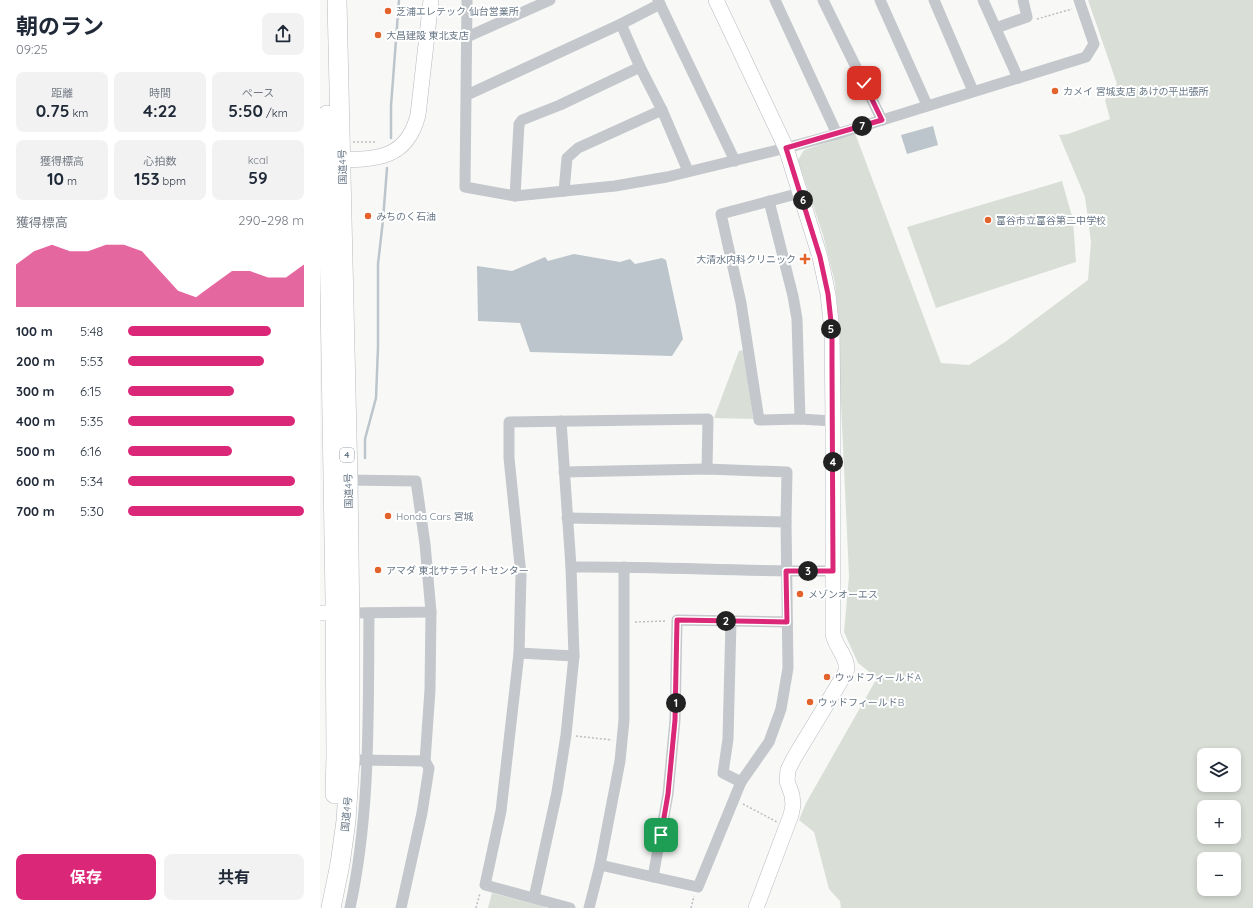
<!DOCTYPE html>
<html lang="ja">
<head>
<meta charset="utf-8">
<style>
  :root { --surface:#fff; --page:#f2f2f3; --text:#1f2937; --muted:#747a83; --accent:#db2777 }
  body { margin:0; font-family:Quicksand,"Noto Sans JP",sans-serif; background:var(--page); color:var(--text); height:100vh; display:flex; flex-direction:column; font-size:15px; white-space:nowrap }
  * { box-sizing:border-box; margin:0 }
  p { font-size:13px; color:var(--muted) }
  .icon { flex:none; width:22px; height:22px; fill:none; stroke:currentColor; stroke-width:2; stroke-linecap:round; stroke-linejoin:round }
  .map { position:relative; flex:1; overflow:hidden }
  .sheet { display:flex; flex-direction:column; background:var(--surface); width:320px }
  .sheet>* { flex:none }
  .tools { position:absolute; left:877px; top:748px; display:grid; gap:8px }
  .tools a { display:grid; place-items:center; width:44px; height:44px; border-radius:8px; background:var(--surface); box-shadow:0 2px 6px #0003; font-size:20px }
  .pin { position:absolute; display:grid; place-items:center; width:34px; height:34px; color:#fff; margin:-17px; border-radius:8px; box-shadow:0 2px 6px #0006 }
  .km { position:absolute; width:20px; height:20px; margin:-10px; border-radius:50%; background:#222; color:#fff; font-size:11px; line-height:20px; text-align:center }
  .round { display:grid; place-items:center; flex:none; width:42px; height:42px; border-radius:8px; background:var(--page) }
  .overview { display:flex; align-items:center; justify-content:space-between; height:68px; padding:0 16px }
  h1 { font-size:22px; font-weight:700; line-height:30px }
  .figures { display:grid; grid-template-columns:repeat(3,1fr); gap:6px; height:68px; padding:4px 16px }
  .figures div { display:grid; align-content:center; border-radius:8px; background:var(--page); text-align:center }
  .figures b { font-size:17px; font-weight:700 }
  .figures small { font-size:11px; font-weight:400 }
  .figures p { font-size:11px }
  .chart { height:112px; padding:8px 16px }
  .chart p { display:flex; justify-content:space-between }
  .chart svg { width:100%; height:72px; margin-top:4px; fill:var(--accent); opacity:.7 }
  .cta { display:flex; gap:8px; margin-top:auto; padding:8px 16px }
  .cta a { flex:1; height:46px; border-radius:8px; background:var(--accent); color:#fff; font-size:16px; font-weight:700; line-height:46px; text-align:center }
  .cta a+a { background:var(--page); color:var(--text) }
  ul { padding:0 16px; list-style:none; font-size:13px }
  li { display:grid; grid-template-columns:64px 48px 1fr; align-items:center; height:30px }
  li i { height:10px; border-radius:5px; background:var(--accent) }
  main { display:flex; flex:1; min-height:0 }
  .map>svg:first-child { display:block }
  .green { fill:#d9dfd7; fill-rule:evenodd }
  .water { fill:#bcc5cb }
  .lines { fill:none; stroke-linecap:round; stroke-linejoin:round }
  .stream { stroke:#bcc5cb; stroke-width:2.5 }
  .secondary-casing { stroke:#b6bbc0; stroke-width:16 }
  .highway-casing { stroke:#b7babd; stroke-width:20 }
  .path { stroke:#bbbec1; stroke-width:1.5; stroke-dasharray:2 2; stroke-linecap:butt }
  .street { stroke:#c4c7cb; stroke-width:11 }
  .secondary { stroke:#fff; stroke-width:15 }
  .highway { stroke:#fff; stroke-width:19 }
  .route-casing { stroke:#fff; stroke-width:8 }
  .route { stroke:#db2777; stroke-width:5 }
  .poi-dot { fill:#e2642c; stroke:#fff; stroke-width:1.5 }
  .labels { text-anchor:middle; stroke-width:4; stroke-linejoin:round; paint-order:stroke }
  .shield { fill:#fff; stroke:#959faa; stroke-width:1 }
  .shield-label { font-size:9px; font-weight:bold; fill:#677686 }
  .poi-label { font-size:10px; fill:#677686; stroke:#fff; text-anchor:start }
  .street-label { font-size:10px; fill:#677686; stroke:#fff }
</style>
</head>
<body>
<main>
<section class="sheet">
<div class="overview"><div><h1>朝のラン</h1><p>09:25</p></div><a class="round"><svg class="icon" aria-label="share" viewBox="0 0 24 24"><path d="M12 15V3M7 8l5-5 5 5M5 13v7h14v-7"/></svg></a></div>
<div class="figures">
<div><p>距離</p><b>0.75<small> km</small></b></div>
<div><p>時間</p><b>4:22</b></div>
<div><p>ペース</p><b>5:50<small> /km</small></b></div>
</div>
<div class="figures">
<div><p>獲得標高</p><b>10<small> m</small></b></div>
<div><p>心拍数</p><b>153<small> bpm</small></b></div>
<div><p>kcal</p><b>59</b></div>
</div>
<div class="chart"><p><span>獲得標高</span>290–298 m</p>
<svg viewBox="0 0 160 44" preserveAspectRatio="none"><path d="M0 44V18L10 10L20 6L30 10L40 10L50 6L60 6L70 10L80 22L90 34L100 38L110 30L120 22L130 22L140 26L150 26L160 18V44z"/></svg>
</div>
<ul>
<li><b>100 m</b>5:48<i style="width:81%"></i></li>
<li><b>200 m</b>5:53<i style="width:77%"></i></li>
<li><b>300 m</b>6:15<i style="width:60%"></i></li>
<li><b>400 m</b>5:35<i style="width:95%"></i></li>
<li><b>500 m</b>6:16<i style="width:59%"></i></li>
<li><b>600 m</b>5:34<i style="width:95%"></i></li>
<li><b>700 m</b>5:30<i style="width:100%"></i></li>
</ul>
<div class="cta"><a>保存</a><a>共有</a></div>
</section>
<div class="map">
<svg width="933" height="908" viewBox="0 0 933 908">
  <rect width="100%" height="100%" fill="#f8f8f6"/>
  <g class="green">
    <path d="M768 0H933V908H521L520 901 509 889 494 832 479 820 486 803 557 678 538 663 524 632 529 576 520 381V333L515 283 503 235 478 160 484 150 535 133 621 363 649 365 685 342 768 280 771 242 765 197 739 135 748 134 790 119 785 100 797 84ZM884 755H914V785H884ZM884 807H914V837H884ZM884 859H914V889H884Z"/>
    <path d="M742 181 753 220 756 262 616 308 587 227Z"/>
    <path d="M424 350 433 419 394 418 419 351Z"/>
    <path d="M172 893 225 907V908H168Z"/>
  </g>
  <g class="water">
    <path d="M613 126 618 145 587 154 581 135Z"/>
    <path d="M254 254 300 262 310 259 315 264 342 258 346 260 363 339 352 356 210 352 200 323 158 321 157 266 192 271 225 257 228 261Z"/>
  </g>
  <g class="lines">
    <g class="stream">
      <path d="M71 138V106L79 0"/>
      <path d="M45 458V439L56 398 58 347V264L63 220 67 168"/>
    </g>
    <g class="secondary-casing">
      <g id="secondary">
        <path d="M396 0 466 148 500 257 508 294 512 331 513 421V634C515 647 530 659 526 672L474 758 468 770 467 781 472 795 473 805 471 815 436 908"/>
        <path d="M9 160C51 159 86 163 98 115L111 0"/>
        <path d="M0 613H25"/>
      </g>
    </g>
    <g class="highway-casing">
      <g id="highway">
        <path d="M7 115 15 598 16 756 15 794"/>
        <path d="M11 908 20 864 26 821 30 760V628L28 480 17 0"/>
      </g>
    </g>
    <g class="path">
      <path d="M717 19 752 9"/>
      <path d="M33 142H57"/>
      <path d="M315 622 347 621"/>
      <path d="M256 736 292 740"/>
      <path d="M423 804 457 822"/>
      <path d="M156 908 160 893"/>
      <path d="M371 908 374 896"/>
    </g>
    <g class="street">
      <path d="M147 0 145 187 195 196 295 186 347 177 466 148 517 134 766 57 774 44 759 0"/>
      <path d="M338 0 415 161"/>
      <path d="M455 0 517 134"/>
      <path d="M503 0 562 120"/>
      <path d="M560 0 607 105"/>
      <path d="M614 0 653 91"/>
      <path d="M663 0 698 78"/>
      <path d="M340 4 301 24 320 67 342 110 368 171"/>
      <path d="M676 28 707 17 703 0"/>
      <path d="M147 37 230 0"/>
      <path d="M147 95 301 24"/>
      <path d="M244 191 247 158 258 148 342 110"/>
      <path d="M480 193 401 214 421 303 439 420 480 419 513 421"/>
      <path d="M195 196 199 124 202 120 240 105 320 67"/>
      <path d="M449 201 473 296 477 319 480 419"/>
      <path d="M244 472 387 469 467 472 466 522 468 668 461 709 449 742 421 782 378 887 280 865"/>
      <path d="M28 480 96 481 105 544 111 612 30 613"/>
      <path d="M247 518 466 522"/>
      <path d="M251 567C339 566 426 572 513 571"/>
      <path d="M411 621 408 739 403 773 421 782"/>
      <path d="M199 653 254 656"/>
      <path d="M40 760 105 761 110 690 111 612"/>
      <path d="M333 877 348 794 355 720 357 620 467 622"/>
      <path d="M214 898 237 792 246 735 254 656 251 567 241 421"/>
      <path d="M30 908C51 811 48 712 49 613"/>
      <path d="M81 908 102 813 109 768 105 761"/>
      <path d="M250 908 165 885 181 811 199 653 201 575 189 458V422L388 419 387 469"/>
      <path d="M269 908 280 865 300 761 304 720V567"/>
    </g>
    <use href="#secondary" class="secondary"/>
    <use href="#highway" class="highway"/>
  </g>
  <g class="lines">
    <g class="route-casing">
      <path id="route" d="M341 835 348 794 355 720 357 620 467 622 466 571H513L512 364V331L508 294 500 257 466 148 562 120 544 83"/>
    </g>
    <use href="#route" class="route"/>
  </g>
  <g class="poi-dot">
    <circle cx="68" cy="11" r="4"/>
    <circle cx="58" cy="35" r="4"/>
    <circle cx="735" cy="91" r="4"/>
    <circle cx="48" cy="216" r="4"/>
    <circle cx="668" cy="220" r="4"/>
    <path d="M483 253h4v4h4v4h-4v4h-4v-4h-4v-4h4z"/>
    <circle cx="68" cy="516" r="4"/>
    <circle cx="58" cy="570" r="4"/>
    <circle cx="480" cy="594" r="4"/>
    <circle cx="507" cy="677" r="4"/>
    <circle cx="490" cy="702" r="4"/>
  </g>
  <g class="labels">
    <rect class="shield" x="20" y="448" width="14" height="14" rx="3"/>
    <g class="shield-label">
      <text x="27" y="458">4</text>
    </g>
    <g class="poi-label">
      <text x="76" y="15">芝浦エレテック 仙台営業所</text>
      <text x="66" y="39">大昌建設 東北支店</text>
      <text x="743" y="95">カメイ 宮城支店 あけの平出張所</text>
      <text x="56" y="220">みちのく石油</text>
      <text x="676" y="224">富谷市立富谷第二中学校</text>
      <text x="476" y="263" text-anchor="end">大清水内科クリニック</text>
      <text x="76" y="520">Honda Cars 宮城</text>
      <text x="66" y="574">アマダ 東北サテライトセンター</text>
      <text x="488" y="598">メゾンオーエス</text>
      <text x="515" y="681">ウッドフィールドA</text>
      <text x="498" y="706">ウッドフィールドB</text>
    </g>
    <g class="street-label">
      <text transform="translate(22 167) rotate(-91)" y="4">国道4号</text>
      <text transform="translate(28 491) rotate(-91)" y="4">国道4号</text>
      <text transform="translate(26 814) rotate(-84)" y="4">国道4号</text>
    </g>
  </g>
</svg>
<div class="tools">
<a><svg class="icon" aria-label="layers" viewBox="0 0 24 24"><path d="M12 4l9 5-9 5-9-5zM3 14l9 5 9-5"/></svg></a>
<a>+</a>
<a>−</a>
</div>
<div class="pin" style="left:341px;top:835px;background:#1e9e55"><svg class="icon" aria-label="arrive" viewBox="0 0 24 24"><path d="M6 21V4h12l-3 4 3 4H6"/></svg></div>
<div class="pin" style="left:544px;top:83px;background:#d93025"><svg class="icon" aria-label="check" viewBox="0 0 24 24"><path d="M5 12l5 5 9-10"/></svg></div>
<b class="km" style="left:356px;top:703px">1</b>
<b class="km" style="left:406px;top:621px">2</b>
<b class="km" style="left:488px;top:571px">3</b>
<b class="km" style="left:513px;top:462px">4</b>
<b class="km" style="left:511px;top:329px">5</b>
<b class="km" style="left:483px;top:200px">6</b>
<b class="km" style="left:542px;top:126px">7</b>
</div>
</main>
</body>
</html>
